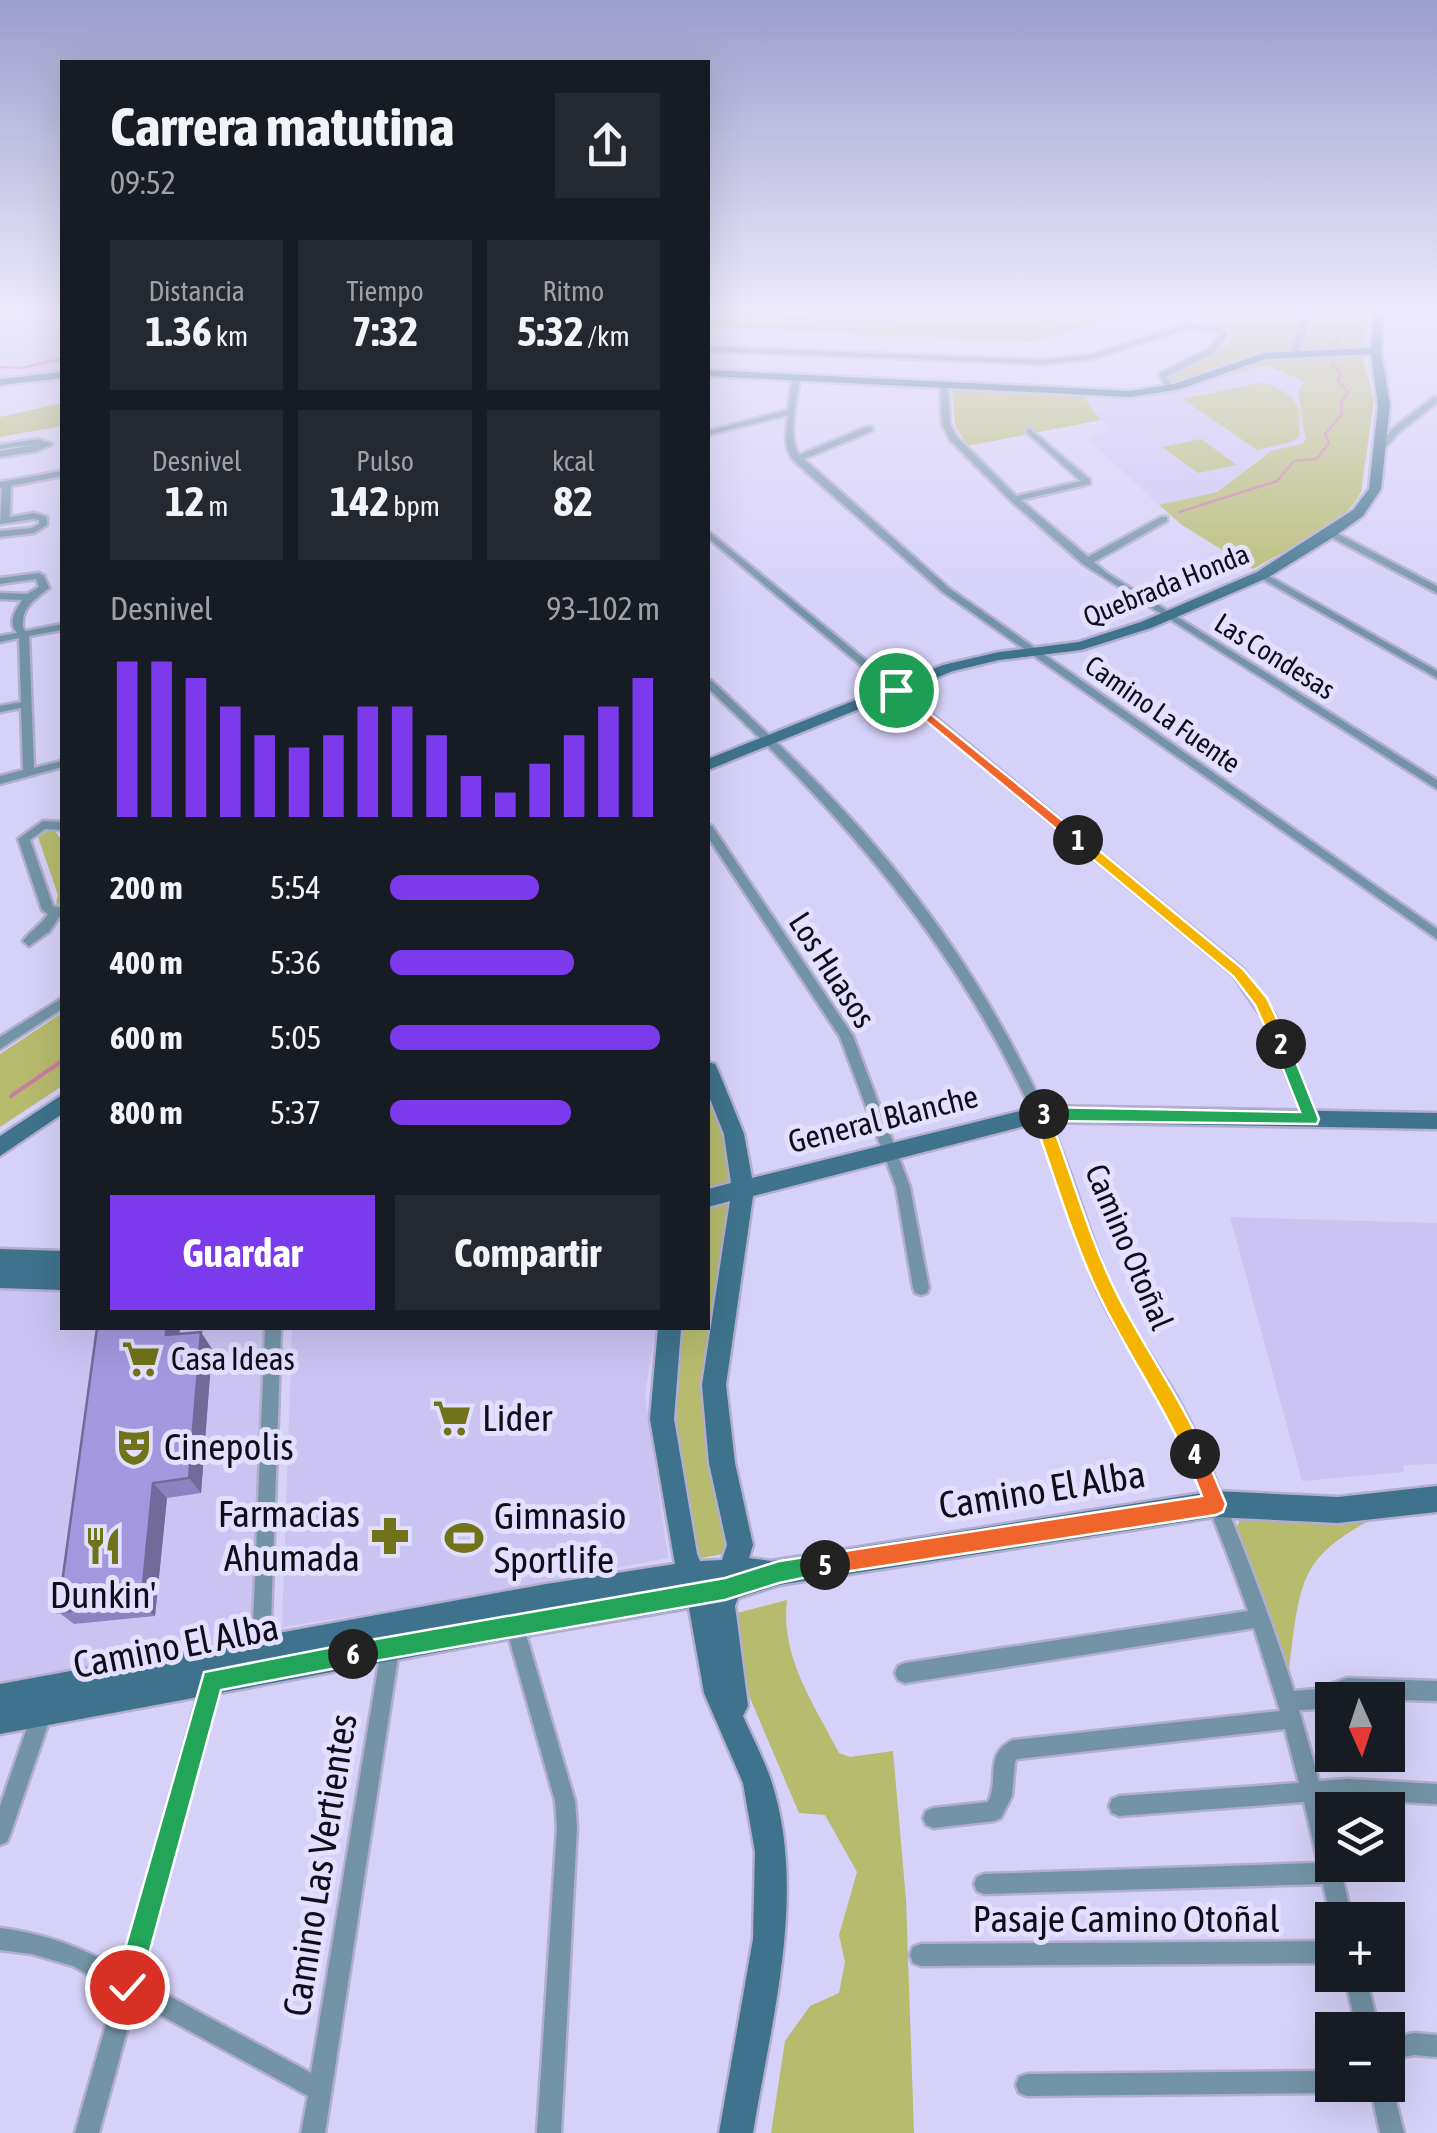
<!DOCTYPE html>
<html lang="es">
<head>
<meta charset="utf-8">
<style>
  :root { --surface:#171b24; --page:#242831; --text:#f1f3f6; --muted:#9ea1a6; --accent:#7c3aed }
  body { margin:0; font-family:"Asap Condensed",sans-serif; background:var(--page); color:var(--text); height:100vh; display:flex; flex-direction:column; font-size:38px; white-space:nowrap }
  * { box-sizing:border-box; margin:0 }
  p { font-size:32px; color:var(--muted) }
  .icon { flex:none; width:55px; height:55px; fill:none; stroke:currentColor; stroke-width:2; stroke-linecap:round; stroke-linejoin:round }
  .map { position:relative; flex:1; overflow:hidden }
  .panel { position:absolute; left:60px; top:60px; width:650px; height:1270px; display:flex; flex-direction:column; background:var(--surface); border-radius:0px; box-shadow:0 10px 40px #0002 }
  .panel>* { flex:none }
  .needle { width:65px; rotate:177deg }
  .controls { position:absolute; left:1315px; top:1682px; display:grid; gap:20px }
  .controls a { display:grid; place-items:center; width:90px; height:90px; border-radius:0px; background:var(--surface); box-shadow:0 10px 40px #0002; font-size:50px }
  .pin { position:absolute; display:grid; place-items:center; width:85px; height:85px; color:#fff; margin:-42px; border:5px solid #fff; border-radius:50%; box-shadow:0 2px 10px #0007 }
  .km { position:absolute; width:50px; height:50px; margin:-25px; border-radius:50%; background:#222; color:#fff; font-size:28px; line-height:50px; text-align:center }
  .round { display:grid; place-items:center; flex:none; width:105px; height:105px; border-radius:0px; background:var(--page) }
  .summary { display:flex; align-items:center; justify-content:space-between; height:170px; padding:0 50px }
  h1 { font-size:55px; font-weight:700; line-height:75px }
  .stats { display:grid; grid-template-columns:repeat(3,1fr); gap:15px; height:170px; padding:10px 50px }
  .stats div { display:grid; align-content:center; border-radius:0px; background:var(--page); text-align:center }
  .stats b { font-size:42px; font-weight:700 }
  .stats small { font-size:28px; font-weight:400 }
  .stats p { font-size:28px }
  .chart { height:280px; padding:20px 50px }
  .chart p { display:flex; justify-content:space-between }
  .chart svg { width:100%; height:180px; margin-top:10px; stroke:var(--accent); stroke-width:6 }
  .primary-button { display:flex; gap:20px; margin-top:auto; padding:20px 50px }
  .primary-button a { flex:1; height:115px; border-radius:0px; background:var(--accent); color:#fff; font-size:40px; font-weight:700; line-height:115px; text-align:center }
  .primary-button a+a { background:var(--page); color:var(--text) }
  ul { padding:0 50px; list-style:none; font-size:32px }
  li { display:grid; grid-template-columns:160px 120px 1fr; align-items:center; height:75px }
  li i { height:25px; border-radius:12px; background:var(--accent) }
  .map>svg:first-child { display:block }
  .built { fill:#cbc4f3 }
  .green { fill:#b6bb6e }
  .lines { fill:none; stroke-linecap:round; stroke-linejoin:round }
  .stream-far1 { stroke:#c97ea0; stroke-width:2.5 }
  .stream { stroke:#c97ea0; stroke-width:4 }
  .street-casing { stroke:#b2aed0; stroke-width:5 }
  .secondary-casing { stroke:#b2aed0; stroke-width:5 }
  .street { fill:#7394a6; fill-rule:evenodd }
  .secondary { fill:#3f738d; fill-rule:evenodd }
  .wall { fill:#8c82bf }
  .shaded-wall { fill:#726a9b }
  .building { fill:#a397de; stroke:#726a9b; stroke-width:2.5 }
  .split-1 { fill:#f0652b; stroke:#fff; stroke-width:2.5 }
  .split-2 { fill:#f5b400; stroke:#fff; stroke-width:2.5 }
  .split-3 { fill:#22a559; stroke:#fff; stroke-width:2.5 }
  .split-4 { fill:#f5b400; stroke:#fff; stroke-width:2.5 }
  .split-5 { fill:#f0652b; stroke:#fff; stroke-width:2.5 }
  .split-6 { fill:#22a559; stroke:#fff; stroke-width:2.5 }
  .split-7 { fill:#22a559; stroke:#fff; stroke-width:2.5 }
  .labels { text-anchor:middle; stroke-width:10; stroke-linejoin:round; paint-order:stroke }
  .far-street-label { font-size:28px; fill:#100d1b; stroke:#e3dfff }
  .street-label { font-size:32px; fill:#100d1b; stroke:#e3dfff }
  .poi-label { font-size:32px; fill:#100d1b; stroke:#e3dfff; text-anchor:start }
  .near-poi-label { font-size:38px; fill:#100d1b; stroke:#e3dfff; text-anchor:start }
  .near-street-label { font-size:38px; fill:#100d1b; stroke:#e3dfff }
</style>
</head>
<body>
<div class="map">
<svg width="1437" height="2133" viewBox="0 0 1437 2133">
  <rect width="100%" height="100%" fill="#d6d1f8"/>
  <g class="built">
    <path d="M7 311H62V373L0 379V315Z"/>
    <path d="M1266 365 1306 382 1299 390V398L1305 415 1306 439 1302 444 1262 456 1217 492 1159 505 1088 439 1108 428 1084 397 1163 394Z"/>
    <path d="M1230 1217 1437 1223V1464L1403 1465 1404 1472 1302 1481Z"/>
    <path d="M12 1281 62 1283V1328H264L256 1629 244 1639 0 1682V1284Z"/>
    <path d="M292 1328H656L645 1394 668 1558 435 1603 282 1627Z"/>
  </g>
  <g class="green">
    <path d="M708 311H1135L1032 342 715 327 708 325Z"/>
    <path d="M1202 311H1270L1300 325 1289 351 1256 355 1170 385 1168 377 1214 355 1231 340 1230 331 1209 323 1211 316Z"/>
    <path d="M1332 311H1368L1362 355 1374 400 1361 492C1343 528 1286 549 1253 569L1182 525 1159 505 1217 492 1271 451 1302 444 1306 439C1303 428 1299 399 1299 390L1305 382 1266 365 1182 389 1269 358 1300 356 1313 321 1312 316 1329 315Z"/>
    <path d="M1259 383 1271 384 1291 397 1300 411 1299 436 1292 442 1257 450 1183 399Z"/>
    <path d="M952 390 1084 397 1101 420 968 446 955 426Z"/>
    <path d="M62 403V426L0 437V417Z"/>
    <path d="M1200 439H1201L1237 465 1198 473 1162 447Z"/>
    <path d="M48 831H55L62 841V906L56 903 58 895 38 837Z"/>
    <path d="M62 1013V1086L0 1127V1054Z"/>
    <path d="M708 1082 717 1099 735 1185 714 1317 731 1545 727 1553 702 1558 694 1551 669 1404 676 1328H708Z"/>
    <path d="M1393 1508C1301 1555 1301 1569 1289 1671L1237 1527 1242 1514Z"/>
    <path d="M787 1600C780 1657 814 1704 839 1753L850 1757 893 1751 906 1900 914 2133H771L785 2041 810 2006 839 1993 845 1962 839 1935 857 1872 825 1815 799 1813 750 1698 733 1614Z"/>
  </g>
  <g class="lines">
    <g class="stream-far1">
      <path d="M708 313 971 328 1029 327 1080 311"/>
      <path d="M1334 348 1346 311"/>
      <path d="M0 367 21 368 62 359"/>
      <path d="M1179 512 1277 481 1294 461 1316 459 1329 443 1325 434 1342 414 1341 403 1348 392 1338 381 1341 374 1333 365V356"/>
    </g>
    <path class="stream" d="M11 1096 62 1061"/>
    <g class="street-casing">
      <g id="street">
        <path d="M1299 311H1306L1308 323 1299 354 1295 356 1291 354 1300 323Z"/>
        <path d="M1188 324 1222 328 1227 336 1214 353 1166 377 1174 389 1170 391 1166 389 1159 374 1208 349 1219 336 1217 332 1188 328 1092 359 1042 364 708 351V347L1042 360 1091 355Z"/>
        <path d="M796 376 800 378C797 401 787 435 799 455L866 427H872V431L804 459 949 588 1437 929V939L943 592 794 461C783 447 786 433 788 415L708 435V431L788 410 792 378Z"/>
        <path d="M944 384 948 386 950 424 957 437 1016 496 1081 481 1027 433V429H1030L1090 480V484L1021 500 1088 557 1161 517H1167V521L1094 562 1107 573 1437 780V789L1083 564 1011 501 950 440 942 424 940 386Z"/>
        <path d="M1434 397H1437V403L1398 433 1381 453H1375V449L1392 429Z"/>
        <path d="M38 439 52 444 37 451 0 457V451L40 444 0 449V445Z"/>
        <path d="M62 471V476L11 486 10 517 34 513 47 517V525L34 533 0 537V531L32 528 39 524V520L34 519 0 524 2 487 0 488V482Z"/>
        <path d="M708 531 1243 969 1275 1015 1318 1119 1316 1123H1306L1262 1017 1233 975 708 538Z"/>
        <path d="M1327 531H1333L1437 586V593L1327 535Z"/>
        <path d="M1262 572 1437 671V678L1259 577 1257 575Z"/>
        <path d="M39 573 44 576 49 588C34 600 21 607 23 628L26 631 62 624V630L29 636 34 768 62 761V767L0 784V776L23 770 21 708 0 712V706L21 702 19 638 0 642V636L17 633C7 622 16 610 22 600L0 599V593L27 594 39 587 36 579 0 584V578Z"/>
        <path d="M708 680 712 681C778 743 844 805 901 877 958 948 1005 1026 1044 1108 1072 1167 1087 1232 1114 1292 1134 1336 1166 1373 1187 1416 1203 1447 1216 1481 1229 1513 1253 1572 1275 1631 1294 1691L1317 1689 1347 1678 1437 1681V1701L1347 1698 1332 1700V1703L1317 1709 1299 1710 1319 1781 1348 1779 1437 1784V1804L1348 1799 1324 1801 1332 1837V1865H1339L1353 1920H1332V1923L1323 1884 984 1894 977 1891 974 1884 977 1877 984 1874 1318 1863 1304 1802 1119 1816 1112 1813 1109 1806 1112 1799 1119 1796 1299 1783 1285 1729 1017 1759 1015 1762 1012 1796 1001 1818 994 1821 933 1828 926 1825 923 1818 926 1811 933 1808 988 1802C1000 1778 983 1754 1013 1740L1280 1711 1254 1628 905 1683 898 1680 895 1673 898 1666 905 1663 1248 1611C1234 1570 1218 1530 1202 1490 1193 1467 1184 1443 1172 1421 1150 1378 1120 1340 1100 1296 1073 1237 1059 1172 1032 1112 956 944 841 813 708 688Z"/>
        <path d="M43 821 62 822V830L45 829 30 840 53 906 62 908V916H60L49 932 29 946 23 941C30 931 41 925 48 914L42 910 18 839Z"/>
        <path d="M708 825 712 826 853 1036 910 1187 929 1288 927 1293 921 1295 915 1293 913 1288 896 1187 840 1037 708 837Z"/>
        <path d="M62 998V1009L0 1049V1037Z"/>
        <path d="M265 1328H281L270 1651 268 1658 261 1660 254 1658 252 1651Z"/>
        <path d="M514 1615 521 1617 523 1624 575 1801 577 1827 561 2133H537L557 1827 555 1801 505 1624 507 1617Z"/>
        <path d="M391 1635 398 1637 400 1644 325 2133H301L308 2096 135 2001 99 2133H75L116 1990 73 1966 32 1954 0 1950V1928C47 1934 80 1947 121 1969L202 1681 205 1674 212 1671 219 1674 222 1681 140 1980 311 2073 382 1644 384 1637Z"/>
        <path d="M42 1703 49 1706 52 1713 10 1835 7 1842 0 1845V1806L32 1713 35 1706Z"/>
        <path d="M1332 1941V1963L921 1966 913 1963 910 1955 913 1947 921 1944Z"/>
        <path d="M1344 1975H1366L1379 2030H1357Z"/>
        <path d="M1414 2033 1437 2035V2057L1414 2055 1388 2060V2038Z"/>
        <path d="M1332 2071V2085H1342L1340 2090 1332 2093 1027 2096 1019 2093 1016 2085 1019 2077 1027 2074Z"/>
        <path d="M1388 2076 1392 2085 1404 2133H1380L1370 2085H1388Z"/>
      </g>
    </g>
    <g class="secondary-casing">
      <g id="secondary">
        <path d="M0 311H6L0 315Z"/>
        <path d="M1374 311H1384L1381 351 1390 405 1381 489 1363 516 1335 536 1267 578 1151 628 1081 650 999 660 953 671 708 770V759L943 665 999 652 1079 642 1141 622 1257 572 1353 510 1369 489 1378 405 1371 354 1265 359 1180 389 1130 397 708 376V370L1130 391 1174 384 1264 353 1371 348Z"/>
        <path d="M62 372V378L0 385V379Z"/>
        <path d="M708 1062 715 1064 718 1070 744 1134 752 1178 1040 1106 1437 1113V1129L1040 1122 753 1196 726 1385 735 1463 753 1545 749 1558 771 1561 1215 1491 1338 1497 1437 1486V1512L1338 1523 1215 1517 779 1585 738 1598 735 1606 748 1706 743 1716C752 1737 764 1759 771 1780 808 1893 771 2020 753 2133H719L753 1939 755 1852 743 1783 704 1693 689 1608 514 1638 0 1734V1684L546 1584 675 1564 650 1419 658 1328H681L674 1419 697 1554 700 1561 722 1560 727 1545 709 1463 702 1385 730 1201 708 1207V1189L731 1183 724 1134 708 1094Z"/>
        <path d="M62 1095V1114L0 1156V1136Z"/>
        <path d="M0 1249 62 1251V1290L0 1288Z"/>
      </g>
    </g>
    <use href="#street" class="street"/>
    <use href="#secondary" class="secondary"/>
  </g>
  <path class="wall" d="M179 1334 212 1349 201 1493 167 1498 155 1616 74 1624 58 1612Z"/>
  <g class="shaded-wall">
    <path d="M166 1328H180L178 1352 166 1335Z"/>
    <path d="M201 1332 212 1349 201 1493 189 1478Z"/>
    <path d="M153 1483 167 1498 155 1616 141 1604Z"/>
  </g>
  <path class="building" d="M97 1328H166V1335L201 1332 189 1478 153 1483 141 1604 58 1612Z"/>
  <linearGradient id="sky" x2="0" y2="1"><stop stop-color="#9b9ecb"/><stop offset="0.51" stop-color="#edeafc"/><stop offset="1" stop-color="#edeafc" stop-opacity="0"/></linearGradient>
  <rect width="1437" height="610" fill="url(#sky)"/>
  <path class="split-1" d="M896 686 1083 837V843H1073L891 692Z"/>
  <path class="split-2" d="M1073 837H1083L1243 969 1267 998 1289 1044 1287 1049H1275L1255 1005 1233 976 1073 843Z"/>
  <path class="split-3" d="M1281 1038 1289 1044 1319 1119 1317 1124 1044 1121 1035 1114 1044 1107 1300 1112 1273 1044Z"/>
  <path class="split-4" d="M1044 1107 1052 1114 1050 1118C1072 1175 1089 1237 1116 1292 1143 1347 1181 1397 1205 1454L1202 1461H1188C1163 1404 1127 1353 1100 1297 1072 1239 1054 1174 1032 1114Z"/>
  <path class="split-5" d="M1195 1444 1202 1447 1226 1504 1223 1512 1216 1515 825 1575 817 1572 814 1565 817 1557 825 1554 1202 1496 1185 1454Z"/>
  <path class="split-6" d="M825 1554 832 1557 835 1565 832 1572 779 1583 725 1600 353 1665 345 1662 342 1654 345 1646 353 1643 725 1578 779 1561Z"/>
  <path class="split-7" d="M353 1643 361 1646 364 1654 361 1662 353 1665 221 1690 140 1987 136 1996 127 2000 118 1996 114 1987 204 1672Z"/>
  <defs>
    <g id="supermarket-bare" transform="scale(3)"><path d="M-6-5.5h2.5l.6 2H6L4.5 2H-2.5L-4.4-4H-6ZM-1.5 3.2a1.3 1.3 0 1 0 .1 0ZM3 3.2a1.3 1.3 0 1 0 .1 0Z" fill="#707319" stroke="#e3dfff" stroke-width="2.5" paint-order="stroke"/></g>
    <g id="theatre-bare" transform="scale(3)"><path d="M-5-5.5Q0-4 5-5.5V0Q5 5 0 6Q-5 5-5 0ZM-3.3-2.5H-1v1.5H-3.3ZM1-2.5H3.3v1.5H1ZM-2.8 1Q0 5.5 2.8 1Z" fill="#707319" stroke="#e3dfff" stroke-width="2.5" paint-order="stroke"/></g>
    <g id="pharmacy-bare" transform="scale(3)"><path d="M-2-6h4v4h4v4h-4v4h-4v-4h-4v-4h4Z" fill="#707319" stroke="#e3dfff" stroke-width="2.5" paint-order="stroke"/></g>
    <g id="stadium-bare" transform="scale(3)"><path d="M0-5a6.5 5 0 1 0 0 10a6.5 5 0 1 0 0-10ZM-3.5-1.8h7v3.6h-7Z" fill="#707319" stroke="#e3dfff" stroke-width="2.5" paint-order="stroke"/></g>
    <g id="restaurant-bare" transform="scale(3)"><path d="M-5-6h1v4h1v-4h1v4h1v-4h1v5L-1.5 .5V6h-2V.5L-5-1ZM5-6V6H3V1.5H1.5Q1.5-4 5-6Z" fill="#707319" stroke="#e3dfff" stroke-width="2.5" paint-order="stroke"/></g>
  </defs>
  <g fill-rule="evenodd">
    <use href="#supermarket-bare" x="141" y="1359"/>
    <use href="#supermarket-bare" x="452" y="1418"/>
    <use href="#theatre-bare" x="134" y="1447"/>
    <use href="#pharmacy-bare" x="390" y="1536"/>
    <use href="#stadium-bare" x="464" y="1538"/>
    <use href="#restaurant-bare" x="103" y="1546"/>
  </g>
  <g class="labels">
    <g class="far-street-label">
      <text transform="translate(1166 585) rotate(-22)" y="10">Quebrada Honda</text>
      <text transform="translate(1275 656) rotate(32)" y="10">Las Condesas</text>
      <text transform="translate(1163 714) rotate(35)" y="10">Camino La Fuente</text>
    </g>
    <g class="street-label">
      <text transform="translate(832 970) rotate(57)" y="11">Los Huasos</text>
      <text transform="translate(883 1119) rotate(-14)" y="11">General Blanche</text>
      <text transform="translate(1129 1247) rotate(67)" y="11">Camino Otoñal</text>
    </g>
    <g class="poi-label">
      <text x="171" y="1370">Casa Ideas</text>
    </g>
    <g class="near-poi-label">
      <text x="482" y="1431">Lider</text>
      <text x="164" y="1460">Cinepolis</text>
      <text x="360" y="1527" text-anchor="end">Farmacias<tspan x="360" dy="44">Ahumada</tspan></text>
      <text x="494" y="1529">Gimnasio<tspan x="494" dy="44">Sportlife</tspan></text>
      <text x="103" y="1608" text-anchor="middle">Dunkin'</text>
    </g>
    <g class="near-street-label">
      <text transform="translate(1042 1490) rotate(-9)" y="13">Camino El Alba</text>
      <text transform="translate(176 1646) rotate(-11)" y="13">Camino El Alba</text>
      <text transform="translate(320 1865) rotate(-81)" y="13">Camino Las Vertientes</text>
      <text x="1126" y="1932">Pasaje Camino Otoñal</text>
    </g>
  </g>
</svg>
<div class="controls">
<a><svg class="needle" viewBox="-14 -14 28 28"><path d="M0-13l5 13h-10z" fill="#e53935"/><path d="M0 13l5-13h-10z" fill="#9ea1a6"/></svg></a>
<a><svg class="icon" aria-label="layers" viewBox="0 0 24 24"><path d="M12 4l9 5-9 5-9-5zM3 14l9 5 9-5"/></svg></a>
<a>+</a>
<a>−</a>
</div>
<div class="pin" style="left:896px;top:690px;background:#1e9e55"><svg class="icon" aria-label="arrive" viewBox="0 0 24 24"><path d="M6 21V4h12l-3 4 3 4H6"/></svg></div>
<div class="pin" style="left:127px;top:1987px;background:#d93025"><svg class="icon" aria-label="check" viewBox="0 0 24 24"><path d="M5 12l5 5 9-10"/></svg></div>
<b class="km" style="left:1078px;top:840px">1</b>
<b class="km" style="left:1281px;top:1044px">2</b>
<b class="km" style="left:1044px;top:1114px">3</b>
<b class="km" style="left:1195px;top:1454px">4</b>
<b class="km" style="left:825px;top:1565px">5</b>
<b class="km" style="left:353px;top:1654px">6</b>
<section class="panel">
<div class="summary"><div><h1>Carrera matutina</h1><p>09:52</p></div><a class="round"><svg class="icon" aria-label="share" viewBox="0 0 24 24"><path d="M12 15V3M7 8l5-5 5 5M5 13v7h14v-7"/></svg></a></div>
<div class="stats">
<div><p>Distancia</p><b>1.36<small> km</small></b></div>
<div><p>Tiempo</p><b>7:32</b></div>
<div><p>Ritmo</p><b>5:32<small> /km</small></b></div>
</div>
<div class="stats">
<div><p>Desnivel</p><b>12<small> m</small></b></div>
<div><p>Pulso</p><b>142<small> bpm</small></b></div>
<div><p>kcal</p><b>82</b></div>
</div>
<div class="chart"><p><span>Desnivel</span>93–102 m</p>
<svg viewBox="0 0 160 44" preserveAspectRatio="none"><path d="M5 44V6M15 44V6M25 44V10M35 44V17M45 44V24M55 44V27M65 44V24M75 44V17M85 44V17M95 44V24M105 44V34M115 44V38M125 44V31M135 44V24M145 44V17M155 44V10"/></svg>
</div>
<ul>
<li><b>200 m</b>5:54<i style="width:55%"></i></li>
<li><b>400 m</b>5:36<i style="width:68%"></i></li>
<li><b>600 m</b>5:05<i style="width:100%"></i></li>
<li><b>800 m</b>5:37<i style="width:67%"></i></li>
</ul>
<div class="primary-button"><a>Guardar</a><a>Compartir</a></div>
</section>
</div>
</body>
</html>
